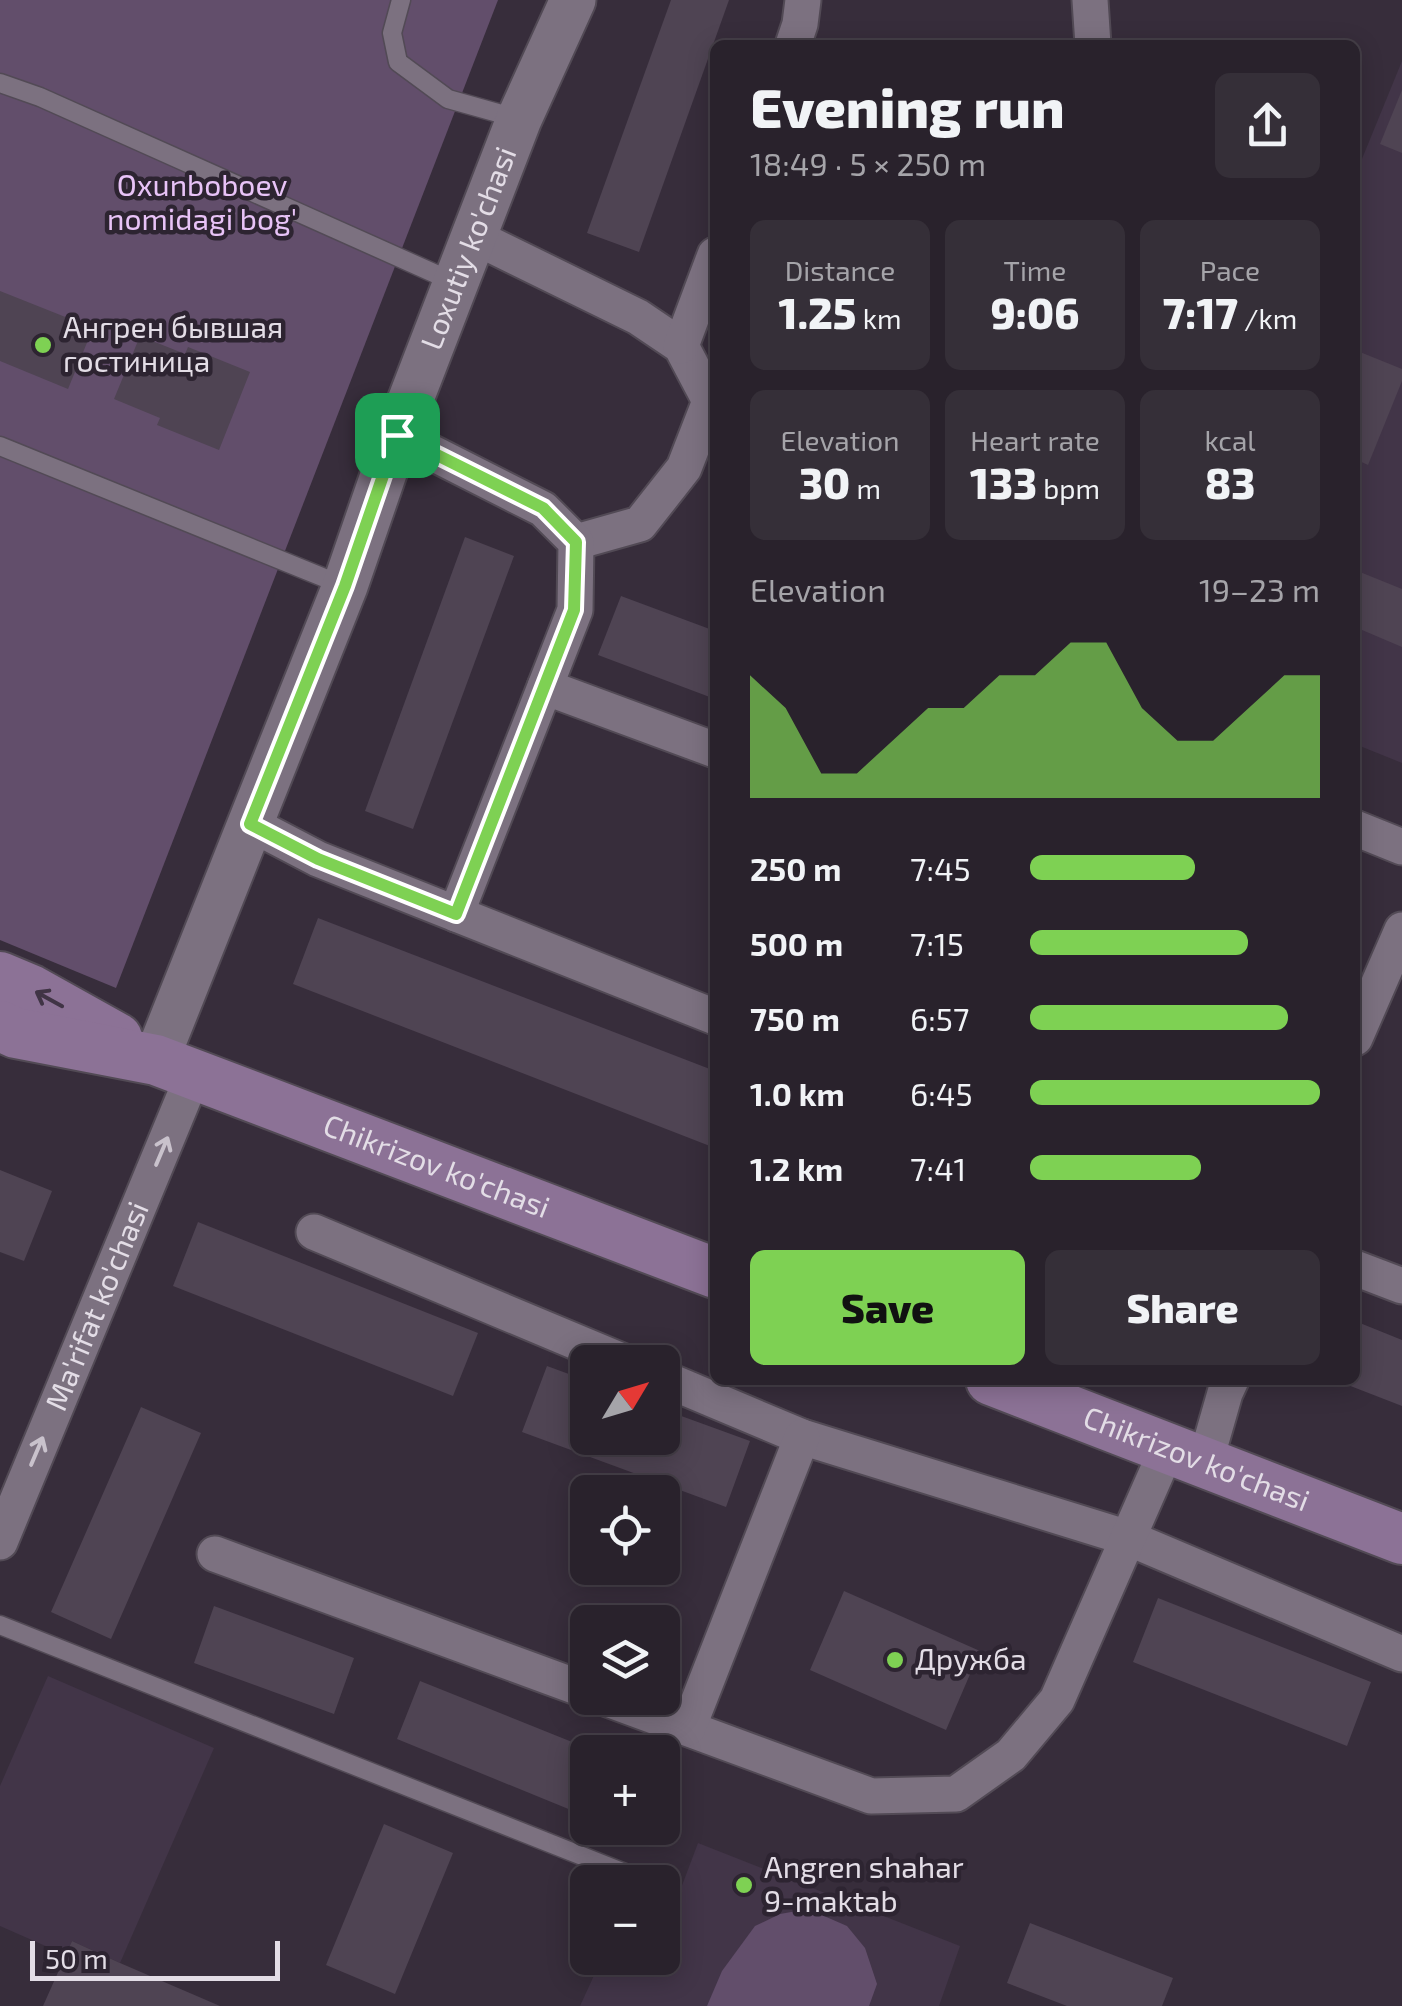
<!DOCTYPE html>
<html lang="en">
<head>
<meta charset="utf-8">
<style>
  :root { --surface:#29222c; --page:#352f38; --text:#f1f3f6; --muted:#a5a4a9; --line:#453f48; --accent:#7ed153 }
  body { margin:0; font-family:"Exo 2",sans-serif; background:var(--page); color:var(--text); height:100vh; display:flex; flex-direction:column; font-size:38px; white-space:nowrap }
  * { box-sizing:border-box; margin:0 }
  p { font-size:32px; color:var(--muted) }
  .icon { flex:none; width:55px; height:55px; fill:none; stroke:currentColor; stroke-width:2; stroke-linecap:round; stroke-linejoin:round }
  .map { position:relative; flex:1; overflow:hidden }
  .details { position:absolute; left:710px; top:40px; width:650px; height:1345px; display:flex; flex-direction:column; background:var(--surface); border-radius:15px; box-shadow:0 5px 25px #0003,0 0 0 2px var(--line) }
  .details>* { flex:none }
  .needle { width:65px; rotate:52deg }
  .buttons { position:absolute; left:570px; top:1345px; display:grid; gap:20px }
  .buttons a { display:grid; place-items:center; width:110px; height:110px; border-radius:15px; background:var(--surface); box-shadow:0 5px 25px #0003,0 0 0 2px var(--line); font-size:50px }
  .scale { position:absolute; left:30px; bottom:25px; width:250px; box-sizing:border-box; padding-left:10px; border:5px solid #e3dde6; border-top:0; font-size:28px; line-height:35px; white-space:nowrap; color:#e3dde6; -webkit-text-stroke:8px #2d2431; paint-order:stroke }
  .pin { position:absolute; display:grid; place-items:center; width:85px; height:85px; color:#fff; margin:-42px; border-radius:20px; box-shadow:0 5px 15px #0006 }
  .round { display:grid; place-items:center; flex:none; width:105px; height:105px; border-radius:15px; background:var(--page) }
  .headline { display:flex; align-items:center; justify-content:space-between; height:170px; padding:0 40px }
  h1 { font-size:55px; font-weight:800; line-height:75px }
  .stats { display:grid; grid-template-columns:repeat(3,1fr); gap:15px; height:170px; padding:10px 40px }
  .stats div { display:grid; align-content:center; border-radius:15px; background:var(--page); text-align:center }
  .stats b { font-size:42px; font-weight:800 }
  .stats small { font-size:28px; font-weight:400 }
  .stats p { font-size:28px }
  .chart { height:280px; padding:20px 40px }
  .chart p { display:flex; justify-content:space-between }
  .chart svg { width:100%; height:180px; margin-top:10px; fill:var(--accent); opacity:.7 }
  .primary-button { display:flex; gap:20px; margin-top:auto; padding:20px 40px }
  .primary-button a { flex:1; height:115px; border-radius:15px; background:var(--accent); color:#111; font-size:40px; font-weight:800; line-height:115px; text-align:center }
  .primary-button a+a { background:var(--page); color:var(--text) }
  ul { padding:0 40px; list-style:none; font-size:32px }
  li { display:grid; grid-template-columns:160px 120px 1fr; align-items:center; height:75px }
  li i { height:25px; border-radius:12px; background:var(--accent) }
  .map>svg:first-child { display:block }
  .built { fill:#423548 }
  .green { fill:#624e6b }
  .building { fill:#4f4453 }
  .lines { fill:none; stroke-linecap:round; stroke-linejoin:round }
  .service-casing { stroke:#524a55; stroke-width:21 }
  .minor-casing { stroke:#524a55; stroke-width:39 }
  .tertiary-casing { stroke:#524a55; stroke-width:49 }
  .secondary-casing { stroke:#524a55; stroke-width:54 }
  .service { stroke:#7c7180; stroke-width:18 }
  .minor { stroke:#7c7180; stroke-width:35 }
  .tertiary { stroke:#7c7180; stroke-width:45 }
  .secondary { stroke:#8c7296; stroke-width:50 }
  .oneway { stroke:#403445 }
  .oneway2 { stroke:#c9c2cc }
  .route-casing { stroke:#fff; stroke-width:20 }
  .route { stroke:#7ed153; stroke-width:12 }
  .poi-dot { fill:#7ed153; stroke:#2d2431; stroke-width:4 }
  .labels { text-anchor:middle; stroke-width:9; stroke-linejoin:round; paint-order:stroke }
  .park-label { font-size:30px; fill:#e8c3f7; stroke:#2d2431 }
  .street-label { font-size:30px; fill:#e3dde6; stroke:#2d2431 }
  .poi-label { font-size:30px; fill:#e3dde6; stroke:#2d2431; text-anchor:start }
</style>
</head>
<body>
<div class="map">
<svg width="1402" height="2006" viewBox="0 0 1402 2006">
  <rect width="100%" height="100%" fill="#372d3b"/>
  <g class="built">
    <path d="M1402 61V763L1355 744V176Z"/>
    <path d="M48 1676 214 1748 120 1963 72 1941 66 1955 0 1926V1786Z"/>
    <path d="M698 1843 960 1946 939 2006H580L602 1958H662L663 1927 666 1928Z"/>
  </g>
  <g class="green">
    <path d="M0 0H498L116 988 0 940Z"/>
    <path d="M808 1909 847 1926 865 1948 877 1984 869 2006H707L722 1971 755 1926 780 1914Z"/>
  </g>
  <g class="building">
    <path d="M671 0H729L639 252 587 233Z"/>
    <path d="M1402 90V153L1380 144Z"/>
    <path d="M0 291 93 328 68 389 0 361Z"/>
    <path d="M140 336 185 354 188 347 250 372 219 450 157 425 160 418 114 399Z"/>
    <path d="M1355 350 1402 369V381L1368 465 1355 459Z"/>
    <path d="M465 537 514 556 413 829 365 811Z"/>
    <path d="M1355 570 1402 589V647L1355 627Z"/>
    <path d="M621 596 715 631V699L598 655Z"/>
    <path d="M318 918 715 1071V1148L293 984Z"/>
    <path d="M0 1170 52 1191 24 1261 0 1252Z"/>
    <path d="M198 1222 478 1333 453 1396 173 1286Z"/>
    <path d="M1355 1321 1402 1340V1406L1335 1380H1355Z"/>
    <path d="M547 1366 588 1381V1438H662V1409L750 1441 726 1507 522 1432Z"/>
    <path d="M141 1407 201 1433 111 1639 51 1612Z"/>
    <path d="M844 1591 980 1651 946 1730 810 1670Z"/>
    <path d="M1158 1598 1371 1682 1347 1746 1133 1662Z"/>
    <path d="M214 1606 354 1658 334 1714 194 1663Z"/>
    <path d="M420 1681 597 1752H588V1817L397 1739Z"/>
    <path d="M384 1824 453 1853 395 1994 326 1965Z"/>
    <path d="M1030 1923 1173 1978 1162 2006H1067L1007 1983Z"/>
    <path d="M72 1941 120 1963 220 2006H43Z"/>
  </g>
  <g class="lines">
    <g class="service-casing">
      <g id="service">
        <path d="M401 0 392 33 398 62 448 99 519 119"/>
        <path d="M0 83 40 97 456 283"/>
        <path d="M0 446 342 585"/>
        <path d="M0 1625 625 1873"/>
      </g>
    </g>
    <g class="minor-casing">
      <g id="minor">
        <path d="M1090 0 1093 45"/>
        <path d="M793 45 800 24 803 0"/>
        <path d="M475 237 638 317 681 346 710 401 684 468 640 524 576 542"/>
        <path d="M681 346 715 255"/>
        <path d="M397 435 543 509 576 542 575 610 456 914"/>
        <path d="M545 687 715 750"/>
        <path d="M251 824 318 859 715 1017"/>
        <path d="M1355 828 1402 847"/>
        <path d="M1355 1038 1402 930"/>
        <path d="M314 1232 624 1362"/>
        <path d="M1355 1268 1402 1286"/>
        <path d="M662 1378 802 1437 1128 1538 1402 1654"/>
        <path d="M1205 1463 1225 1393 1231 1380"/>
        <path id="s1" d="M0 1542 194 1073"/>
        <path d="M215 1554 588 1691"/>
        <path d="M605 1698 871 1796 956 1794 1011 1755 1057 1700 1167 1449"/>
        <path d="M688 1728 802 1437"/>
      </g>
    </g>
    <g class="tertiary-casing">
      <g id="tertiary">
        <path id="s2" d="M156 1060 345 586 397 435 519 119 573 0"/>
      </g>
    </g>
    <g class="secondary-casing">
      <g id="secondary">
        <path d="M0 977 31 990 117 1038"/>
        <path id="s3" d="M0 1026 16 1033 156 1060 715 1273"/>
        <path id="s4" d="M991 1380 1402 1539"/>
      </g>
    </g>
    <use href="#service" class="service"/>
    <use href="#minor" class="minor"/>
    <use href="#tertiary" class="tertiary"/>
    <use href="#secondary" class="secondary"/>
  </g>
  <defs><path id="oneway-shaft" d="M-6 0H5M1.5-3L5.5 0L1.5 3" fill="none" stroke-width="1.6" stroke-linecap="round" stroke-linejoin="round" transform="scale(2.5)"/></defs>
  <use class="oneway" href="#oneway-shaft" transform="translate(49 999) rotate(-151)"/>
  <g class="oneway2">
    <use href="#oneway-shaft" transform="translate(162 1151) rotate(-67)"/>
    <use href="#oneway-shaft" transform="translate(37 1451) rotate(-67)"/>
  </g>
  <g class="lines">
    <g class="route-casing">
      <path id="route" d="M397 435 543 508 576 542 574 610 456 914 318 859 250 824 345 586Z"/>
    </g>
    <use href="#route" class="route"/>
  </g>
  <g class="poi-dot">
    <circle cx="43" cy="345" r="10"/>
    <circle cx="895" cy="1660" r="10"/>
    <circle cx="744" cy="1885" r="10"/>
  </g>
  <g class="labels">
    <g class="park-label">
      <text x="202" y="196">Oxunboboev<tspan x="202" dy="34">nomidagi bog'</tspan></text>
    </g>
    <g class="street-label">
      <text dy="10" stroke="none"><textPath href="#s2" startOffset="870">Loxutiy ko'chasi</textPath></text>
      <text dy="10" stroke="none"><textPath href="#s3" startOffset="460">Chikrizov ko'chasi</textPath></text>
      <text dy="10" stroke="none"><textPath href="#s1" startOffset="255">Ma'rifat ko'chasi</textPath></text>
      <text dy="10" stroke="none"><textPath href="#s4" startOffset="220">Chikrizov ko'chasi</textPath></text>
    </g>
    <g class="poi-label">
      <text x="63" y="338">Ангрен бывшая<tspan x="63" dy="34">гостиница</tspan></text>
      <text x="915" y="1670">Дружба</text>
      <text x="764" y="1878">Angren shahar<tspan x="764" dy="34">9-maktab</tspan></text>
    </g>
  </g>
</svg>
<div class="buttons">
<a><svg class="needle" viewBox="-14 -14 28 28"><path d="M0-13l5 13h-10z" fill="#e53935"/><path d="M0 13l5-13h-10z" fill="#a5a4a9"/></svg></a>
<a><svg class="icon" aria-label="locate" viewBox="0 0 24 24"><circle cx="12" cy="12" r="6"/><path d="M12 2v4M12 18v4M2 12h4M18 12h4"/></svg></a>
<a><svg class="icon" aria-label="layers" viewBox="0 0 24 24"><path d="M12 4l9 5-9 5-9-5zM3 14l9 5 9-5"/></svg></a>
<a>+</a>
<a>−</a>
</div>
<div class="scale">50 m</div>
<div class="pin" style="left:397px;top:435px;background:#1e9e55"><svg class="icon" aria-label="arrive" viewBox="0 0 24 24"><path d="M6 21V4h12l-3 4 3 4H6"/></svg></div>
<section class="details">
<div class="headline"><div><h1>Evening run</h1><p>18:49 · 5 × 250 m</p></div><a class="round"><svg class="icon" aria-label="share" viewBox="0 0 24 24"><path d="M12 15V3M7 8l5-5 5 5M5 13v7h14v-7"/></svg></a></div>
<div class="stats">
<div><p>Distance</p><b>1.25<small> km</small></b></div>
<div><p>Time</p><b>9:06</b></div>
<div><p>Pace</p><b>7:17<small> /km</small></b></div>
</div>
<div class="stats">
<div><p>Elevation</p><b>30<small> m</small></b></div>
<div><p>Heart rate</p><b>133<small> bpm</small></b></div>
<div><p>kcal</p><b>83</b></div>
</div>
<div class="chart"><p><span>Elevation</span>19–23 m</p>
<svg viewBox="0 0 160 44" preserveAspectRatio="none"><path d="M0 44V14L10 22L20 38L30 38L40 30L50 22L60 22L70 14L80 14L90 6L100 6L110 22L120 30L130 30L140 22L150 14L160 14V44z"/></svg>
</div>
<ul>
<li><b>250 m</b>7:45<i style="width:57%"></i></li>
<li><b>500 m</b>7:15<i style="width:75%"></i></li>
<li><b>750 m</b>6:57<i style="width:89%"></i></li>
<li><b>1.0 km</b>6:45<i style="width:100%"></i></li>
<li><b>1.2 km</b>7:41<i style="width:59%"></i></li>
</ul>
<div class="primary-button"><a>Save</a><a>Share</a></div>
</section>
</div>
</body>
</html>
